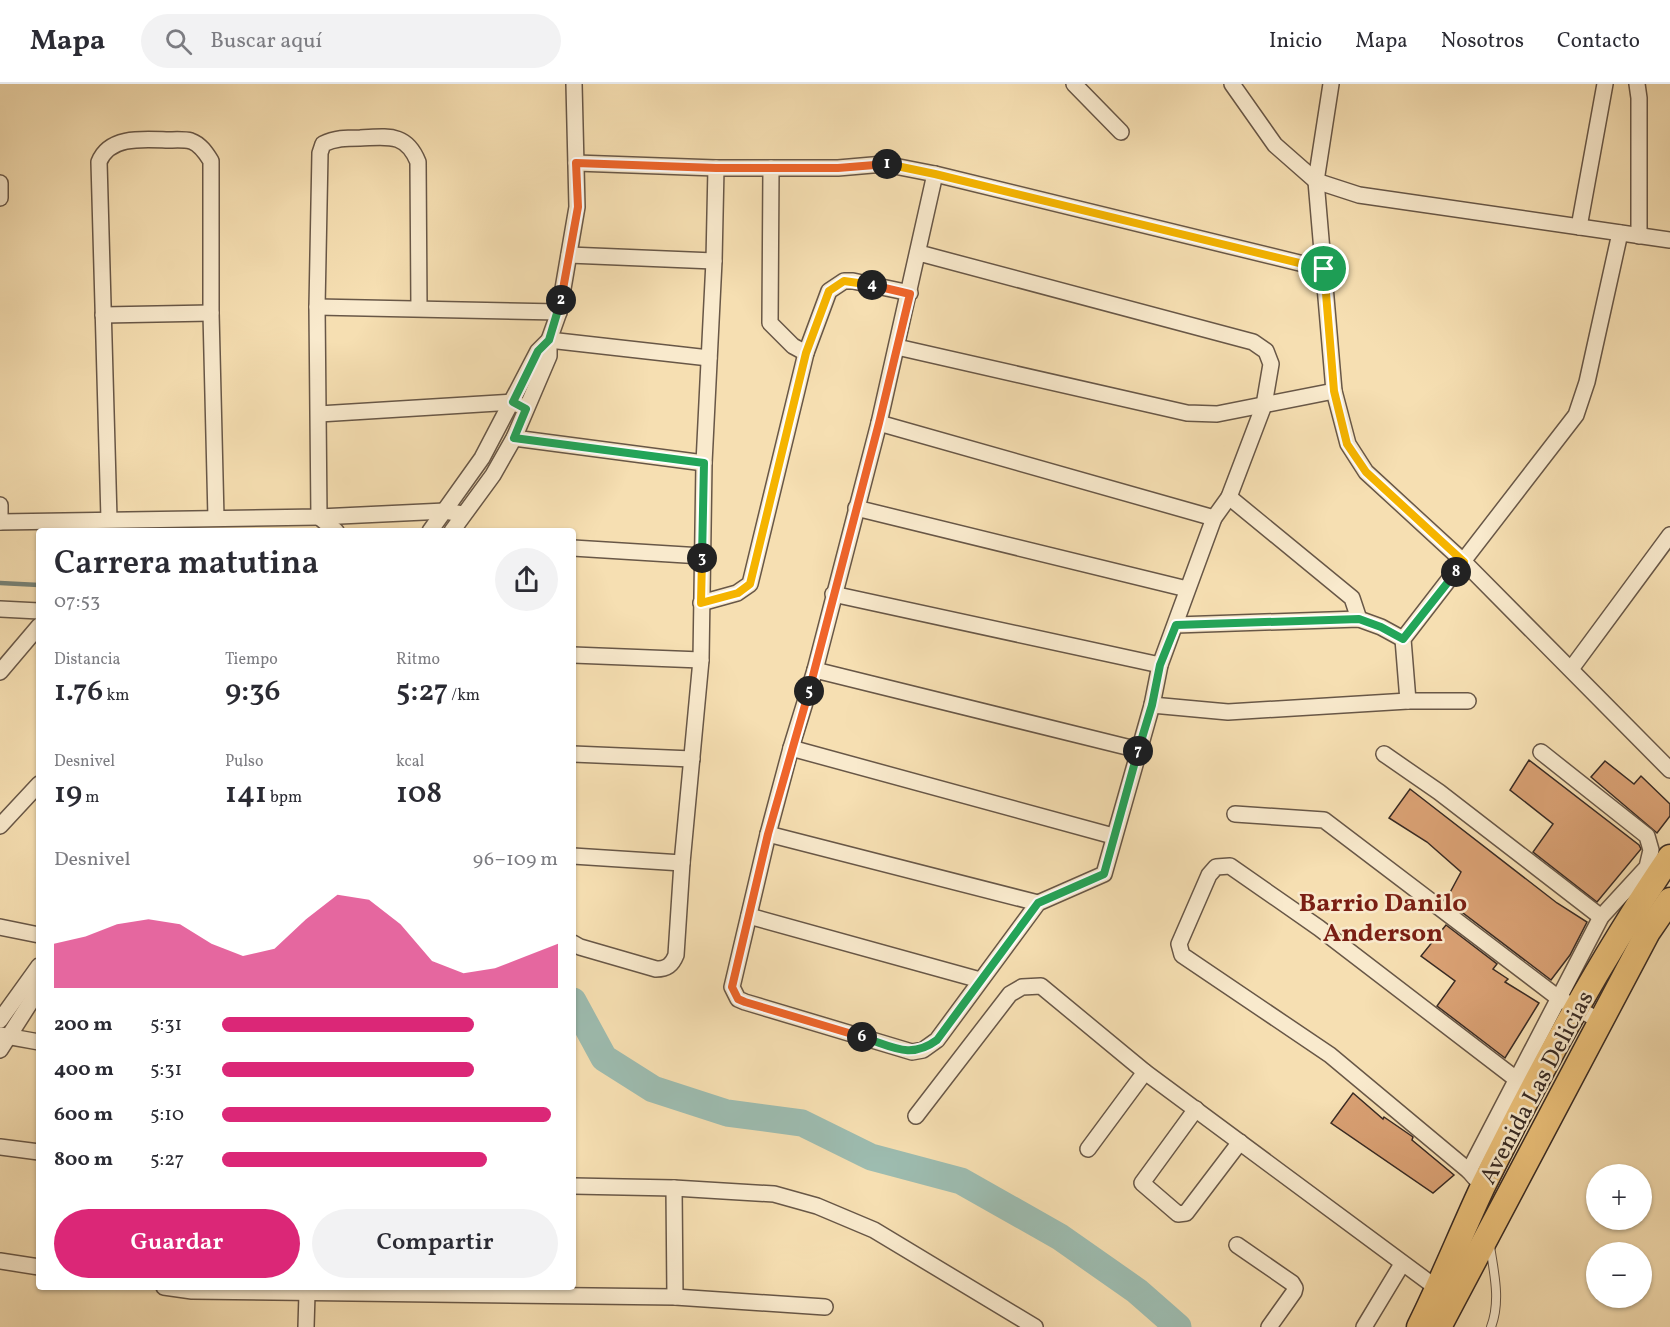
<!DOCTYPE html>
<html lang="es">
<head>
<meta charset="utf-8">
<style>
  :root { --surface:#fff; --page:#f2f2f3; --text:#2b2b33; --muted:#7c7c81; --line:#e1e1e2; --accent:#db2777 }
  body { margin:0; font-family:Vollkorn,serif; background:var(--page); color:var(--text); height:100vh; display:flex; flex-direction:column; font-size:22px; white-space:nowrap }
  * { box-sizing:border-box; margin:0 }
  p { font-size:20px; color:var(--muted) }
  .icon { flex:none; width:33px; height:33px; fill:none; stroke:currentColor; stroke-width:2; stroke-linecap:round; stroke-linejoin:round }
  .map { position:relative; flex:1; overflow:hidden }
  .sheet { position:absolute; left:36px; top:444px; width:540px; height:762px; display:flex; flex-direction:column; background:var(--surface); border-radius:6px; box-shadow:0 2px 4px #0004 }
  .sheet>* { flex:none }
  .tools { position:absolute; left:1586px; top:1080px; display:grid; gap:12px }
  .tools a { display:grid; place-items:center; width:66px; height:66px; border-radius:50%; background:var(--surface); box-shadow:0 2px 4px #0004; font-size:30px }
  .pin { position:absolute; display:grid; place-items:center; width:51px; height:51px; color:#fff; margin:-26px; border:3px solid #fff; border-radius:50%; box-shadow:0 2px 6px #0007 }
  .km { position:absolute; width:30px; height:30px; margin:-15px; border-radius:50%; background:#222; color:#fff; font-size:16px; line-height:30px; text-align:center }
  .round { display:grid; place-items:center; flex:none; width:63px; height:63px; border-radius:32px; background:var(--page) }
  .head { display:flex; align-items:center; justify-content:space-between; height:102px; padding:0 18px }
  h1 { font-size:33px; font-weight:600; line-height:45px }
  .figures { display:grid; grid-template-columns:repeat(3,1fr); gap:9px; height:102px; padding:6px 18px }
  .figures div { display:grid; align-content:center }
  .figures b { font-size:30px; font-weight:600 }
  .figures small { font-size:16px; font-weight:400 }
  .figures p { font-size:16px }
  .chart { height:168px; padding:12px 18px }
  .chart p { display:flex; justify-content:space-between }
  .chart svg { width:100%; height:108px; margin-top:6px; fill:var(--accent); opacity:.7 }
  .button { display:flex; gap:12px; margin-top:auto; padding:12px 18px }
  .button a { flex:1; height:69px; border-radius:36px; background:var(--accent); color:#fff; font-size:24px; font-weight:600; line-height:69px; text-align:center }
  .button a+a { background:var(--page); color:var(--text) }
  ul { padding:0 18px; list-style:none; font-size:20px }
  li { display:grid; grid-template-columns:96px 72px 1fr; align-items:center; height:45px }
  li i { height:15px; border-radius:8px; background:var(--accent) }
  header { display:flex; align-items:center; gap:36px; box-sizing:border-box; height:84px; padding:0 30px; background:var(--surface); border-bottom:2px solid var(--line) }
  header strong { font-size:28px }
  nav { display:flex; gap:33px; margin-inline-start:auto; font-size:21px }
  .search { width:420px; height:54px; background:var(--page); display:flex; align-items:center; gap:15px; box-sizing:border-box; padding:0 21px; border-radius:33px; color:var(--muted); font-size:22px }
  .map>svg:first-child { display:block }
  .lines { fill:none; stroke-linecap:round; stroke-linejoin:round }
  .stream { stroke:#758278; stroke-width:4.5 }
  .river { stroke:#9dbcb0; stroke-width:27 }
  .building { fill:#daa174; stroke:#382a23; stroke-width:1.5 }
  .lane-casing { stroke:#685747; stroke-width:10 }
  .street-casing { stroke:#685747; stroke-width:18 }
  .primary-casing { stroke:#382a23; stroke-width:27 }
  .lane { stroke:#f9eacd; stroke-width:8 }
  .street { stroke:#f9eacd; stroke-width:15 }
  .primary { stroke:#ebc079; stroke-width:24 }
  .split-1-casing { stroke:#fff; stroke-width:12 }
  .split-2-casing { stroke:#fff; stroke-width:12 }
  .split-3-casing { stroke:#fff; stroke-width:12 }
  .split-4-casing { stroke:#fff; stroke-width:12 }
  .split-5-casing { stroke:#fff; stroke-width:12 }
  .split-6-casing { stroke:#fff; stroke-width:12 }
  .split-7-casing { stroke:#fff; stroke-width:12 }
  .split-8-casing { stroke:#fff; stroke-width:12 }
  .split-9-casing { stroke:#fff; stroke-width:12 }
  .split-1 { stroke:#f5b400; stroke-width:8 }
  .split-2 { stroke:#f0652b; stroke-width:8 }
  .split-3 { stroke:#22a559; stroke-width:8 }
  .split-4 { stroke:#f5b400; stroke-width:8 }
  .split-5 { stroke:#f0652b; stroke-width:8 }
  .split-6 { stroke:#f0652b; stroke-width:8 }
  .split-7 { stroke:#22a559; stroke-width:8 }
  .split-8 { stroke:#22a559; stroke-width:8 }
  .split-9 { stroke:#f5b400; stroke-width:8 }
  .labels { text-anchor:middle; stroke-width:5; stroke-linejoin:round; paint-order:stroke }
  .street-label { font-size:24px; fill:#382a23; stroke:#f9eacd }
  .neighbourhood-label { font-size:26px; font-weight:bold; fill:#7a1f14; stroke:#f9eacd }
</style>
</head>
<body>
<header>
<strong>Mapa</strong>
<div class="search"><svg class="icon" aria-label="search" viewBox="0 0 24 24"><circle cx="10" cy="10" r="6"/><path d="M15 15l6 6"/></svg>Buscar aquí</div>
<nav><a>Inicio</a><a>Mapa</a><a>Nosotros</a><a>Contacto</a></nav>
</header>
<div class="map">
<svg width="1670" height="1243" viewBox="0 0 1670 1243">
  <rect width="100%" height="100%" fill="#f6dfb2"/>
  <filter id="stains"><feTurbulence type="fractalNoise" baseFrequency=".00333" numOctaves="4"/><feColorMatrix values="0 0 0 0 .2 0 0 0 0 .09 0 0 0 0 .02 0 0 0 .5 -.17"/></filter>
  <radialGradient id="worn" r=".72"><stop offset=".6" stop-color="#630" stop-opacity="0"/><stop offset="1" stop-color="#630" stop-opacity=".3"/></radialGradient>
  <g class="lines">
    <path class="stream" d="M0 499 39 501"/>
    <path class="river" d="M573 917 604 974 653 1005 727 1029 802 1039 871 1073 961 1097 1060 1153 1137 1207 1178 1243"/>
  </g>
  <g class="building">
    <path d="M1529 676 1639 761 1641 765 1597 818 1533 768 1553 740 1510 706Z"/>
    <path d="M1605 677 1634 700 1641 692 1670 720V732L1657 749 1591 693Z"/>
    <path d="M1410 705 1557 819 1587 838 1570 871 1551 896 1446 816 1461 788 1427 758 1389 734Z"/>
    <path d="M1446 841 1497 880 1493 885 1508 895 1505 898 1539 919 1505 974 1437 922 1455 897 1421 872Z"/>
    <path d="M1353 1009 1383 1035 1384 1033 1413 1053 1412 1056 1454 1091 1433 1109 1331 1039Z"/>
  </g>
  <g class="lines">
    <g class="lane-casing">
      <path id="lane" d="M1490 1162C1494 1189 1501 1217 1491 1243"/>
    </g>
    <g class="street-casing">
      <g id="street">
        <path d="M1074 0 1121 48"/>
        <path d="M1232 0 1275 61 1316 97 1359 111 1670 156"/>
        <path d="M1331 0 1316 97 1334 307 1348 360 1366 388 1464 478 1670 686"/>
        <path d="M1637 0 1639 14V152"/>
        <path d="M576 79 716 84H838L884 80 935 90 1324 185"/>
        <path d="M771 84 770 239 793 262 806 269"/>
        <path d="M0 99V114"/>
        <path d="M1579 143 1605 0"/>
        <path d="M919 169 1253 258 1266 267 1271 280 1264 321 1229 413 1214 434 1160 581 1152 621 1104 790 1038 819 937 956 923 966 912 968 745 918 738 915 732 903 768 750 791 664 815 586 879 339 935 90"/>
        <path d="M569 171 714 177"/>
        <path d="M317 223 559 228"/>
        <path d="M103 231 211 229"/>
        <path d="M897 263 1187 329 1217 330 1334 307"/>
        <path d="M319 330 513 318 519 321"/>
        <path d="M879 339 1214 434"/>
        <path d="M514 354 704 379"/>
        <path d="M1229 413 1352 514 1359 535"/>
        <path d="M0 421V438"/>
        <path d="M856 424 1187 505"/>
        <path d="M319 433 317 223 320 69 323 60C335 54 346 54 360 54 387 53 406 48 418 78L419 224"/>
        <path d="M319 433 336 447"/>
        <path d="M109 435 99 78C109 52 143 55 166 56 174 56 184 55 191 57 200 60 206 69 211 77V229L216 434"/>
        <path d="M0 438 319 433 445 427 462 430"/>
        <path d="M430 447 482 374 538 267 549 256 709 274"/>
        <path d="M452 447 493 391 514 354 549 272V256L559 228 577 123 574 0"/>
        <path d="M573 464 702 472"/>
        <path d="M833 510 1160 581"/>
        <path d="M701 519 737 509 750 500 806 269 829 207 844 197H853L910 209"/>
        <path d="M0 525 39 527"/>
        <path d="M1176 541 1359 535 1381 543 1403 555"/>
        <path d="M573 571 701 576"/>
        <path d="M1571 585 1670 451"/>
        <path d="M815 586 1139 666"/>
        <path d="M0 588 39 542"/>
        <path d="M1408 617 1403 555 1576 331 1587 298 1620 149"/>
        <path d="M1152 621 1228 628 1408 617H1468"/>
        <path d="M791 664 1113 752"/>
        <path d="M573 670 692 675"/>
        <path d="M1384 670 1439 708 1601 833"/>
        <path d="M1235 730 1324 736 1557 913 1600 937"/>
        <path d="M0 742 39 700"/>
        <path d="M768 750 1038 819"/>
        <path d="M573 772 682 779"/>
        <path d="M749 832 980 896"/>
        <path d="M0 843 39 851"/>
        <path d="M573 859 580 863 656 885C667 885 672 881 676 871L682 779 701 576 704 379 714 177 716 84"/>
        <path d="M0 936 39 882"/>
        <path d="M0 951 39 958"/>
        <path d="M0 966 39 905"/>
        <path d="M1196 1025 1142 1099 1178 1130 1186 1129 1240 1058"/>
        <path d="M916 1032 1010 910 1022 903 1041 902 1145 988 1438 1205"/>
        <path d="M0 1063 39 1068"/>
        <path d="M1088 1065 1145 988"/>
        <path d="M1469 1087 1330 971 1182 871 1179 860 1209 791 1216 783 1230 782 1319 844 1516 995"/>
        <path d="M1475 1094 1469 1087 1601 833 1647 783 1651 766 1647 752 1541 668"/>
        <path d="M573 1102 674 1104 774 1110 817 1122 874 1146 1035 1243"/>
        <path d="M674 1104 675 1213"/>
        <path d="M1237 1161 1292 1199 1295 1204 1294 1208 1269 1243"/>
        <path d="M0 1177 39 1183"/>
        <path d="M164 1203 192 1207 675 1213 825 1223"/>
        <path d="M306 1243 307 1210"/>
        <path d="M1364 1243 1402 1180"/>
      </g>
    </g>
    <g class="primary-casing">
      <g id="primary">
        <path d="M1419 1243C1442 1197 1461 1149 1483 1102 1539 989 1599 877 1670 773"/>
        <path d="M1439 1243 1648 848 1670 816"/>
      </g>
    </g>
    <use href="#lane" class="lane"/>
    <use href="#street" class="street"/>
    <use href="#primary" class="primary"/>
  </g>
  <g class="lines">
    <g class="split-1-casing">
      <path id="split-1" d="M887 80 935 90 1324 185"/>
    </g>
    <g class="split-2-casing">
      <path id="split-2" d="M561 216 578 123 576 79 716 84H838L887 80"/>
    </g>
    <g class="split-3-casing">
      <path id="split-3" d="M561 216 549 256 538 267 513 318 526 325 514 354 704 379 702 474"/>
    </g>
    <g class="split-4-casing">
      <path id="split-4" d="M702 474 701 519 738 509 750 500 806 269 829 207 844 197 872 201"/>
    </g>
    <g class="split-5-casing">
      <path id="split-5" d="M809 607 879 339 910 210 872 201"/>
    </g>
    <g class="split-6-casing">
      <path id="split-6" d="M809 607 768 750 732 903 738 915 745 918 862 953"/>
    </g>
    <g class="split-7-casing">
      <path id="split-7" d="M862 953C892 962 910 976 937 956L1038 819 1104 790 1138 667"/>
    </g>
    <g class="split-8-casing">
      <path id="split-8" d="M1138 667 1152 621 1160 581 1176 541 1359 535 1381 543 1403 555 1456 488"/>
    </g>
    <g class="split-9-casing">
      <path id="split-9" d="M1324 185 1334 307 1347 360 1366 388 1464 478 1456 488"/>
    </g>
    <use href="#split-1" class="split-1"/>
    <use href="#split-2" class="split-2"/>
    <use href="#split-3" class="split-3"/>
    <use href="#split-4" class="split-4"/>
    <use href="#split-5" class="split-5"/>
    <use href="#split-6" class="split-6"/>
    <use href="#split-7" class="split-7"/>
    <use href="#split-8" class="split-8"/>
    <use href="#split-9" class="split-9"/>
  </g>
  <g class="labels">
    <g class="street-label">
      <text transform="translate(1536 1003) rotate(-62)" y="8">Avenida Las Delicias</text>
    </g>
    <g class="neighbourhood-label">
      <text x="1383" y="827">Barrio Danilo<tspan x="1383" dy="30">Anderson</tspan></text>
    </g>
  </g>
  <rect width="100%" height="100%" filter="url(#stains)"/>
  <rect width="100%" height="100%" fill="url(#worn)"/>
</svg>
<div class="tools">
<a>+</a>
<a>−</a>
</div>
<div class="pin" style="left:1324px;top:185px;background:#1e9e55"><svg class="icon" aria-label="arrive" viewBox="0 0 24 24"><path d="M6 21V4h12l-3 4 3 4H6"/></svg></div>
<b class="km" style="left:887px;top:80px">1</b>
<b class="km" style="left:561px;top:216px">2</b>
<b class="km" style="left:702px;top:474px">3</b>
<b class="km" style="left:872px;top:201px">4</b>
<b class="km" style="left:809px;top:607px">5</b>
<b class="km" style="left:862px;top:953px">6</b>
<b class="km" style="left:1138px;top:667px">7</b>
<b class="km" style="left:1456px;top:488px">8</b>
<section class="sheet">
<div class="head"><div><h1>Carrera matutina</h1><p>07:53</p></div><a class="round"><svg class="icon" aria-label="share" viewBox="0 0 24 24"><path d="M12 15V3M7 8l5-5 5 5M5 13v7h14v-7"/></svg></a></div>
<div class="figures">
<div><p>Distancia</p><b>1.76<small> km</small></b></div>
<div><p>Tiempo</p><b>9:36</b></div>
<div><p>Ritmo</p><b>5:27<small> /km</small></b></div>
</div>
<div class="figures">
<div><p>Desnivel</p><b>19<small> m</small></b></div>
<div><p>Pulso</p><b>141<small> bpm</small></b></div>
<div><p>kcal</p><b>108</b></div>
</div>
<div class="chart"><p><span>Desnivel</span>96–109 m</p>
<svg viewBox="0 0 160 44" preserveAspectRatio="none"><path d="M0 44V26L10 23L20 18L30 16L40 18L50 26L60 31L70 28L80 16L90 6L100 8L110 18L120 33L130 38L140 36L150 31L160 26V44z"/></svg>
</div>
<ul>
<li><b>200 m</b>5:31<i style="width:75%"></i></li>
<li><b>400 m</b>5:31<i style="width:75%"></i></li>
<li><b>600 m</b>5:10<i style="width:98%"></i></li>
<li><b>800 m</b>5:27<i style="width:79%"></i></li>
</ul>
<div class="button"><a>Guardar</a><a>Compartir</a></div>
</section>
</div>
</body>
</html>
